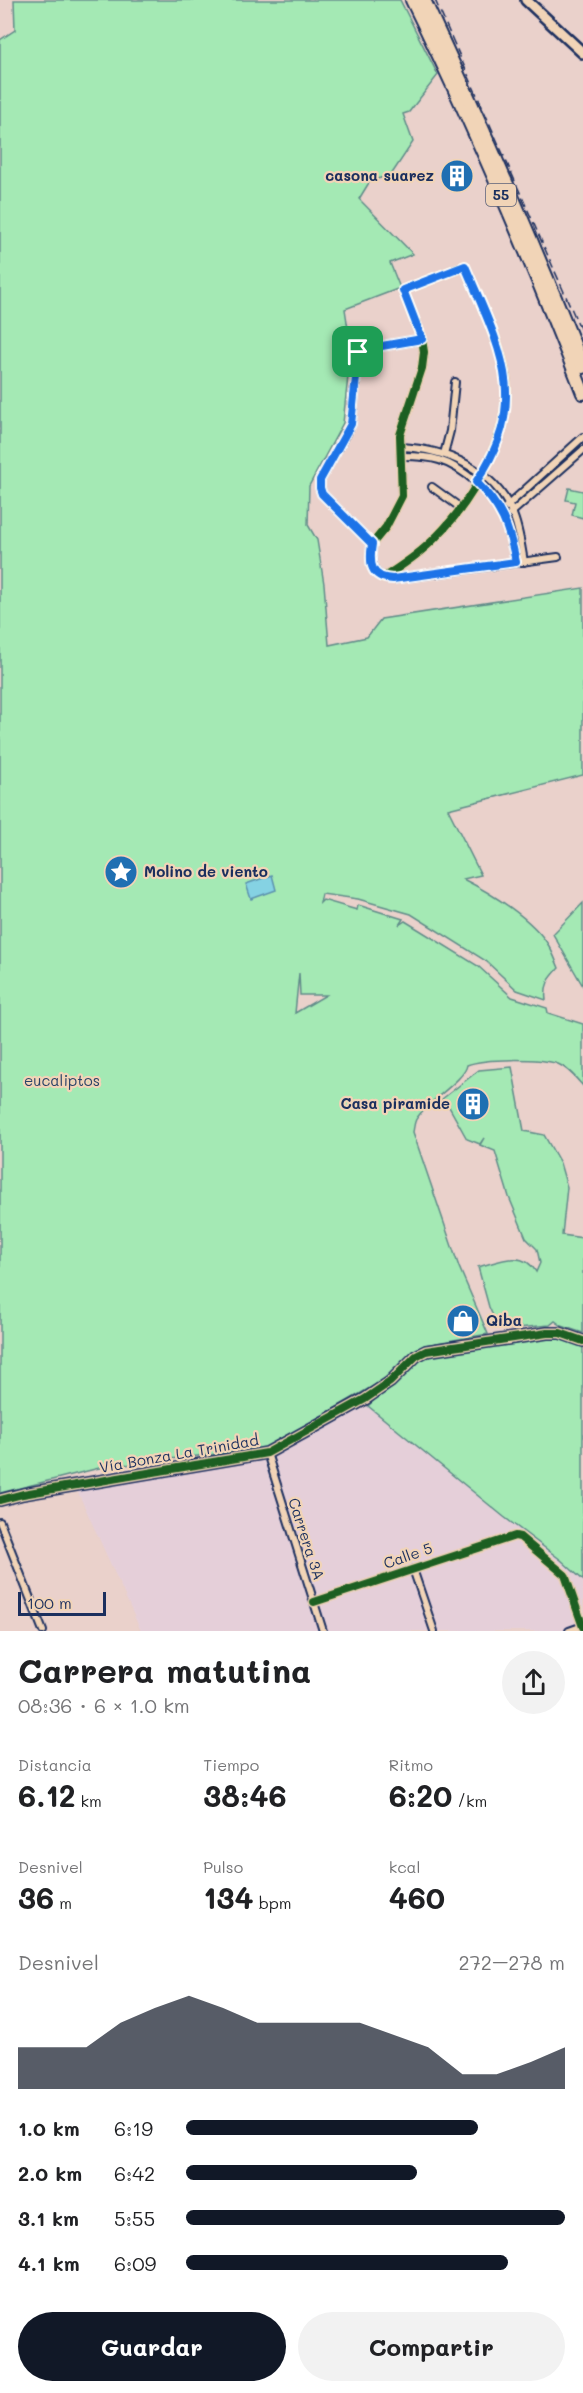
<!DOCTYPE html>
<html lang="es">
<head>
<meta charset="utf-8">
<style>
  :root { --surface:#fff; --page:#f2f2f2; --text:#202124; --muted:#757577; --accent:#111827 }
  body { margin:0; font-family:Mali,sans-serif; background:var(--page); color:var(--text); height:100vh; display:flex; flex-direction:column; font-size:22px; white-space:nowrap }
  * { box-sizing:border-box; margin:0 }
  p { font-size:20px; color:var(--muted) }
  .icon { flex:none; width:33px; height:33px; fill:none; stroke:currentColor; stroke-width:2; stroke-linecap:round; stroke-linejoin:round }
  .map { position:relative; height:1631px; overflow:hidden }
  .sheet { display:flex; flex-direction:column; background:var(--surface); flex:1 }
  .sheet>* { flex:none }
  .scale { position:absolute; left:18px; bottom:15px; width:88px; box-sizing:border-box; padding-left:6px; border:3px solid #1b2f5e; border-top:0; font-size:16px; line-height:21px; white-space:nowrap; color:#1b2f5e; -webkit-text-stroke:4px #f1d4b7; paint-order:stroke }
  .pin { position:absolute; display:grid; place-items:center; width:51px; height:51px; color:#fff; margin:-26px; border-radius:12px; box-shadow:0 3px 9px #0006 }
  .round { display:grid; place-items:center; flex:none; width:63px; height:63px; border-radius:32px; background:var(--page) }
  .headline { display:flex; align-items:center; justify-content:space-between; height:102px; padding:0 18px }
  h1 { font-size:33px; font-weight:700; line-height:45px }
  .metrics { display:grid; grid-template-columns:repeat(3,1fr); gap:9px; height:102px; padding:6px 18px }
  .metrics div { display:grid; align-content:center }
  .metrics b { font-size:30px; font-weight:700 }
  .metrics small { font-size:16px; font-weight:400 }
  .metrics p { font-size:16px }
  .chart { height:168px; padding:12px 18px }
  .chart p { display:flex; justify-content:space-between }
  .chart svg { width:100%; height:108px; margin-top:6px; fill:var(--accent); opacity:.7 }
  .cta { display:flex; gap:12px; margin-top:auto; padding:12px 18px }
  .cta a { flex:1; height:69px; border-radius:36px; background:var(--accent); color:#fff; font-size:24px; font-weight:700; line-height:69px; text-align:center }
  .cta a+a { background:var(--page); color:var(--text) }
  ul { padding:0 18px; list-style:none; font-size:20px }
  li { display:grid; grid-template-columns:96px 72px 1fr; align-items:center; height:45px }
  li i { height:15px; border-radius:8px; background:var(--accent) }
  .map>svg:first-child { display:block }
  .built { fill:#e5cfd9 }
  .green { fill:#a4e9b4; stroke:#608c89; stroke-width:1.5; fill-rule:evenodd }
  .water { fill:#85d2e3; stroke:#5b91ae; stroke-width:1.5 }
  .lines { fill:none; stroke-linecap:round; stroke-linejoin:round }
  .street-casing { stroke:#1b2f5e; stroke-width:10 }
  .secondary-casing { stroke:#1b2f5e; stroke-width:14 }
  .highway-casing { stroke:#1b2f5e; stroke-width:16 }
  .street { stroke:#f1d4b7; stroke-width:6 }
  .secondary { stroke:#f1d4b7; stroke-width:9 }
  .highway { stroke:#f1d4b7; stroke-width:12 }
  .rail { stroke:#1b2f5e; stroke-width:1.5; stroke-dasharray:9 4.5; stroke-linecap:butt }
  .cycleway-casing { stroke:#f1d4b7; stroke-width:11 }
  .cycleway { stroke:#1b5e20; stroke-width:8 }
  .route-casing { stroke:#fff; stroke-width:12 }
  .route { stroke:#1a73e8; stroke-width:8 }
  .labels { text-anchor:middle; stroke-width:4.5; stroke-linejoin:round; paint-order:stroke }
  .shield { fill:#f1d4b7; stroke:#5b6079; stroke-width:1.5 }
  .shield-label { font-size:14px; font-weight:bold; fill:#1b2f5e }
  .poi-label { font-size:15px; font-weight:bold; fill:#1b2f5e; stroke:#f1d4b7; text-anchor:end }
  .park-label { font-size:15px; fill:#294267; stroke:#f1d4b7 }
  .street-label { font-size:15px; fill:#1b2f5e; stroke:#f1d4b7 }
</style>
</head>
<body>
<div class="map">
<svg width="583" height="1631" viewBox="0 0 583 1631">
  <rect width="100%" height="100%" fill="#ead1cb"/>
  <filter id="ink" filterUnits="userSpaceOnUse"><feTurbulence type="fractalNoise" baseFrequency=".0167" numOctaves="2"/><feDisplacementMap in="SourceGraphic" scale="12" xChannelSelector="R" yChannelSelector="G"/><feConvolveMatrix kernelMatrix="1 2 1 2 8 2 1 2 1" color-interpolation-filters="sRGB"/></filter>
  <g filter="url(#ink)">
    <path class="built" d="M368 1406 504 1517 561 1560 583 1580V1631H141L77 1490 267 1456Z"/>
    <g class="green">
      <path d="M14 0H400L438 75 409 112 403 114 413 142 391 175 370 181 359 199 413 254 390 263 400 288 345 309 351 348 343 423 309 486 308 525 317 540 324 584 329 645 367 637 381 619 583 588V775L448 809 481 875 463 879C491 893 533 919 549 946 553 953 556 961 559 968 549 979 544 984 546 1000L517 990 486 961 411 914 358 899 322 894 320 903 323 900 357 910 358 905 403 919 399 925 405 921 478 966 512 997 547 1008 548 1013 583 1024V1086C576 1078 568 1068 558 1064 541 1058 484 1058 467 1065 465 1080 426 1102 417 1118 414 1121 414 1128 413 1132L459 1267 488 1334 425 1345 412 1355 392 1375 265 1449 159 1460 138 1465 115 1464 0 1493V40L15 30ZM299 973 300 995H326L295 1013Z"/>
      <path d="M569 488 583 491V518L572 515 575 502 566 500Z"/>
      <path d="M583 903V986L553 934Z"/>
      <path d="M512 1067 524 1131 544 1135 560 1163 567 1187 562 1235 583 1238V1333L562 1326 555 1321 550 1325 506 1329 503 1326 498 1327 489 1307 478 1267C498 1262 523 1249 536 1272L540 1263 537 1249 526 1238 509 1197 495 1151 480 1145 484 1138 480 1144 467 1139 448 1105 437 1103 479 1070Z"/>
      <path d="M531 1337 570 1340 583 1344V1580L561 1560 504 1517 368 1406 425 1353Z"/>
    </g>
    <path class="water" d="M272 875 276 890 251 899 246 884Z"/>
    <g class="lines">
      <g class="street-casing">
        <g id="street">
          <path d="M422 339 359 350 351 424 320 480V488L322 494 372 544C369 563 371 578 393 579L558 557"/>
          <path d="M401 447C444 449 493 468 512 512 519 527 521 545 524 562"/>
          <path d="M444 454 450 431 455 382"/>
          <path d="M402 456C414 456 427 456 439 460 462 467 494 494 504 517 510 531 513 547 516 562"/>
          <path d="M432 487 461 508"/>
          <path d="M506 507 583 437"/>
          <path d="M510 514 583 450"/>
          <path d="M372 544 386 527 402 496 400 435 422 368 424 352 422 339 403 290 465 266C478 298 502 345 506 378 512 432 474 499 437 536 421 553 402 565 383 578"/>
          <path d="M267 1453 323 1631"/>
          <path d="M0 1522 43 1631"/>
          <path d="M413 1569 434 1631"/>
          <path d="M314 1602 515 1536 520 1537 565 1575 583 1627"/>
          <path d="M569 1631 583 1626"/>
        </g>
      </g>
      <g class="secondary-casing">
        <g id="secondary">
          <path d="M526 0 583 53"/>
          <path d="M0 1500 23 1494 267 1453 365 1399 390 1382 416 1356 426 1351 547 1333H560L583 1341"/>
        </g>
      </g>
      <g class="highway-casing">
        <g id="highway">
          <path d="M412 0C475 128 531 260 583 393"/>
          <path d="M424 0C480 121 534 243 583 367"/>
        </g>
      </g>
      <use href="#street" class="street"/>
      <use href="#secondary" class="secondary"/>
      <use href="#highway" class="highway"/>
      <path class="rail" d="M435 0 583 335"/>
      <g class="cycleway-casing">
        <g id="cycleway">
          <path d="M372 544 386 527 402 496 400 435 422 368 424 352 422 339 403 290 465 266C478 298 502 345 506 378 512 432 474 499 437 536 421 553 402 565 383 578"/>
          <path d="M0 1500 23 1494 267 1453 365 1399 390 1382 416 1356 426 1351 547 1333H560L583 1341"/>
          <path d="M314 1602 515 1536 520 1537 565 1575 583 1627"/>
        </g>
      </g>
      <use href="#cycleway" class="cycleway"/>
    </g>
  </g>
  <g class="lines" filter="url(#ink)">
    <g class="route-casing">
      <path id="route" d="M465 266C499 346 532 401 476 482 502 507 509 527 516 562L393 579C370 578 369 563 372 544L322 494 320 488V480L351 424 359 350 422 339 403 290Z"/>
    </g>
    <use href="#route" class="route"/>
  </g>
  <defs>
    <g id="building-disc" transform="scale(1.725)"><circle r="9.5" fill="#1f6fb2" stroke="#f1d4b7"/><path d="M-4-6H4V6H1V3H-1V6H-4ZM-2.5-4.3h1.7v1.8h-1.7ZM.8-4.3h1.7v1.8H.8ZM-2.5-1h1.7V.8h-1.7ZM.8-1h1.7V.8H.8Z" fill="#fff"/></g>
    <g id="sight-disc" transform="scale(1.725)"><circle r="9.5" fill="#1f6fb2" stroke="#f1d4b7"/><path d="M0-6L1.8-2.2L6-1.7L2.9 1.2L3.7 5.4L0 3.3L-3.7 5.4L-2.9 1.2L-6-1.7L-1.8-2.2Z" fill="#fff"/></g>
    <g id="shop-disc" transform="scale(1.725)"><circle r="9.5" fill="#1f6fb2" stroke="#f1d4b7"/><path d="M-5-2.5h2.3a2.7 3.5 0 0 1 5.4 0H5L5.5 6h-11ZM-1.5-2.5h3a1.5 2.3 0 0 0-3 0Z" fill="#fff"/></g>
  </defs>
  <g fill-rule="evenodd">
    <use href="#building-disc" x="457" y="176"/>
    <use href="#sight-disc" x="121" y="872"/>
    <use href="#building-disc" x="473" y="1104"/>
    <use href="#shop-disc" x="463" y="1321"/>
  </g>
  <g class="labels">
    <rect class="shield" x="486" y="184" width="30" height="22" rx="4.5"/>
    <g class="shield-label">
      <text x="501" y="200">55</text>
    </g>
    <g class="poi-label">
      <text x="434" y="181">casona suarez</text>
      <text x="144" y="877" text-anchor="start">Molino de viento</text>
      <text x="450" y="1109">Casa piramide</text>
      <text x="486" y="1326" text-anchor="start">Qiba</text>
    </g>
    <g class="park-label">
      <text x="62" y="1086">eucaliptos</text>
    </g>
    <g class="street-label">
      <text transform="translate(179 1454) rotate(-10)" y="5">Vía Bonza La Trinidad</text>
      <text transform="translate(306 1539) rotate(72)" y="5">Carrera 3A</text>
      <text transform="translate(408 1556) rotate(-19)" y="5">Calle 5</text>
    </g>
  </g>
</svg>
<div class="scale">100 m</div>
<div class="pin" style="left:358px;top:352px;background:#1e9e55"><svg class="icon" aria-label="arrive" viewBox="0 0 24 24"><path d="M6 21V4h12l-3 4 3 4H6"/></svg></div>
</div>
<section class="sheet">
<div class="headline"><div><h1>Carrera matutina</h1><p>08:36 · 6 × 1.0 km</p></div><a class="round"><svg class="icon" aria-label="share" viewBox="0 0 24 24"><path d="M12 15V3M7 8l5-5 5 5M5 13v7h14v-7"/></svg></a></div>
<div class="metrics">
<div><p>Distancia</p><b>6.12<small> km</small></b></div>
<div><p>Tiempo</p><b>38:46</b></div>
<div><p>Ritmo</p><b>6:20<small> /km</small></b></div>
</div>
<div class="metrics">
<div><p>Desnivel</p><b>36<small> m</small></b></div>
<div><p>Pulso</p><b>134<small> bpm</small></b></div>
<div><p>kcal</p><b>460</b></div>
</div>
<div class="chart"><p><span>Desnivel</span>272–278 m</p>
<svg viewBox="0 0 160 44" preserveAspectRatio="none"><path d="M0 44V27L10 27L20 27L30 17L40 11L50 6L60 11L70 17L80 17L90 17L100 17L110 22L120 27L130 38L140 38L150 33L160 27V44z"/></svg>
</div>
<ul>
<li><b>1.0 km</b>6:19<i style="width:77%"></i></li>
<li><b>2.0 km</b>6:42<i style="width:61%"></i></li>
<li><b>3.1 km</b>5:55<i style="width:100%"></i></li>
<li><b>4.1 km</b>6:09<i style="width:85%"></i></li>
</ul>
<div class="cta"><a>Guardar</a><a>Compartir</a></div>
</section>
</body>
</html>
